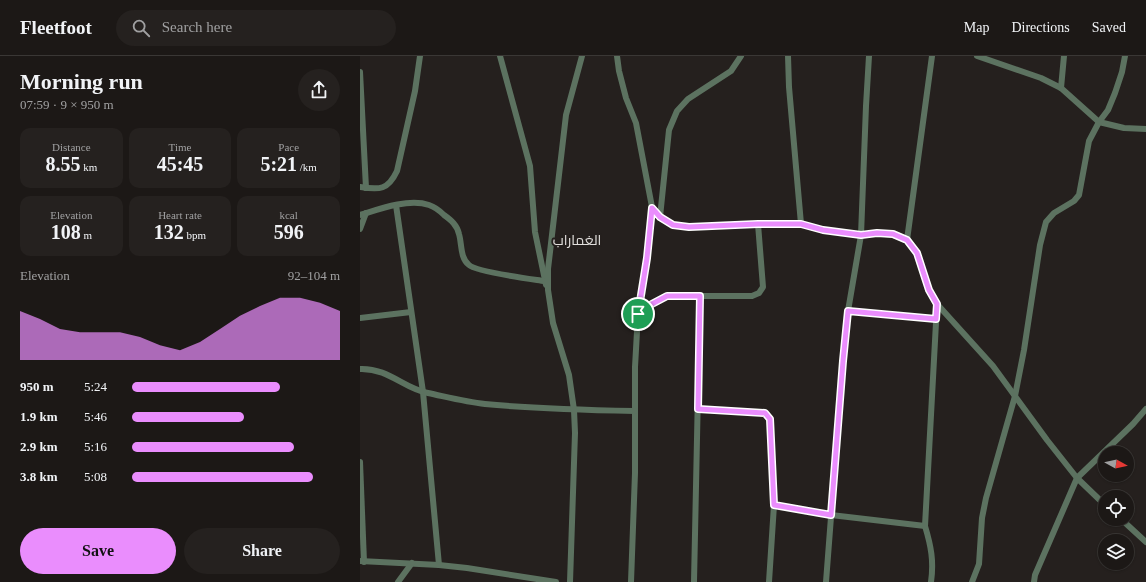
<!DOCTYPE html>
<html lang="en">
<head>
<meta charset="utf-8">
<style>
  :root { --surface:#1c1816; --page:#25211f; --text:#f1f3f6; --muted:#a0a0a1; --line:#3a3735; --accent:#ea8dfd }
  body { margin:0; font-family:"Times New Roman",Cairo,serif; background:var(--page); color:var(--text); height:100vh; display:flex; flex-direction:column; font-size:15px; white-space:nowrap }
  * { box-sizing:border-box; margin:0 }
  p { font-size:13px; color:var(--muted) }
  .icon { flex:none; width:22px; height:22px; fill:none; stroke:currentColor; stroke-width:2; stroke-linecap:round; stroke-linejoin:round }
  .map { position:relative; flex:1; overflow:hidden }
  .drawer { display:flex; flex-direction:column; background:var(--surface); width:360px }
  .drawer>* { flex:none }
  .needle { width:26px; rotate:98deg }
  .buttons { position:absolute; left:738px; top:390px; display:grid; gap:8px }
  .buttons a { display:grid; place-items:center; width:36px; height:36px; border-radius:50%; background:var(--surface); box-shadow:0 1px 3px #0004,0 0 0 1px var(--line); font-size:20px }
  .pin { position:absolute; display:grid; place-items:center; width:34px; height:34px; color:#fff; margin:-17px; border:2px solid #fff; border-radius:50%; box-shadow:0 1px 4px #0007 }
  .round { display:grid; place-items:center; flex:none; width:42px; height:42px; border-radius:21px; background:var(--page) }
  .overview { display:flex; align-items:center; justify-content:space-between; height:68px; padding:0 20px }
  h1 { font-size:22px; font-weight:700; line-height:30px }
  .metrics { display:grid; grid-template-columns:repeat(3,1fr); gap:6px; height:68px; padding:4px 20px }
  .metrics div { display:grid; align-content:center; border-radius:10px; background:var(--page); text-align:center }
  .metrics b { font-size:20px; font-weight:700 }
  .metrics small { font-size:11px; font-weight:400 }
  .metrics p { font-size:11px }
  .chart { height:112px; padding:8px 20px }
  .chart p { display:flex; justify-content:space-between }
  .chart svg { width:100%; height:72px; margin-top:4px; fill:var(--accent); opacity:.7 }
  .primary-button { display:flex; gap:8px; margin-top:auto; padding:8px 20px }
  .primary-button a { flex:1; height:46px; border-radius:24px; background:var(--accent); color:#111; font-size:16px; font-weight:700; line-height:46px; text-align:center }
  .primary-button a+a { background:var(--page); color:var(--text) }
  ul { padding:0 20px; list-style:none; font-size:13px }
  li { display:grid; grid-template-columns:64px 48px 1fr; align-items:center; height:30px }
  li i { height:10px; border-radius:5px; background:var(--accent) }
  header { display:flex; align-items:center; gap:24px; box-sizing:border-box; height:56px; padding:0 20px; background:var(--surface); border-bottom:1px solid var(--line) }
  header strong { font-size:19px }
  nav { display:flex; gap:22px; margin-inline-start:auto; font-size:14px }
  .search { width:280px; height:36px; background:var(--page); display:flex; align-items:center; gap:10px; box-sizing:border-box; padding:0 14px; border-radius:22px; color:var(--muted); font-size:15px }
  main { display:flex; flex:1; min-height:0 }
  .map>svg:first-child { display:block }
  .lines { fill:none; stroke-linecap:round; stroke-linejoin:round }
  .minor { stroke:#5c7260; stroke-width:6 }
  .route-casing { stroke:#fff; stroke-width:8 }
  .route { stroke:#ea8dfd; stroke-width:5 }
  .labels { text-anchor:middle; stroke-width:4; stroke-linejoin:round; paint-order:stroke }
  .quarter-label { font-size:14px; fill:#e3e0de; stroke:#25201e }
</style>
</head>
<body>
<header>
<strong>Fleetfoot</strong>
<div class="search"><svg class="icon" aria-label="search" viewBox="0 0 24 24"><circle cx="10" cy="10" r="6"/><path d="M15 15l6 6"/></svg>Search here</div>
<nav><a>Map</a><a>Directions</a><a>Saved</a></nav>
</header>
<main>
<section class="drawer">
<div class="overview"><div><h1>Morning run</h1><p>07:59 · 9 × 950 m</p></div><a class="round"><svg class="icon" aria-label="share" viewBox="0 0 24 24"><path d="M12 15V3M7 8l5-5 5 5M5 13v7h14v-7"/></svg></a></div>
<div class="metrics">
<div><p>Distance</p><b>8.55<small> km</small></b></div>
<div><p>Time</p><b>45:45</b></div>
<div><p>Pace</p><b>5:21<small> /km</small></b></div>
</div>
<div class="metrics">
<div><p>Elevation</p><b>108<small> m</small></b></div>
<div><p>Heart rate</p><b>132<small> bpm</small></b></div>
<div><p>kcal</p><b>596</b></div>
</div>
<div class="chart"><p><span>Elevation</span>92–104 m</p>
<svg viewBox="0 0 160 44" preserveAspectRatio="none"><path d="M0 44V14L10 19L20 25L30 27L40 27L50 27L60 30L70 35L80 38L90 33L100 25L110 17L120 11L130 6L140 6L150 9L160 14V44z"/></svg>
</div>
<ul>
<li><b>950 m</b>5:24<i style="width:71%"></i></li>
<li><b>1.9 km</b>5:46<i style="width:54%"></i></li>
<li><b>2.9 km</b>5:16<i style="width:78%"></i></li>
<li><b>3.8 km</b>5:08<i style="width:87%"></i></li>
</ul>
<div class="primary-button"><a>Save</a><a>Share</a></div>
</section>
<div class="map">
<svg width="786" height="526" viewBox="0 0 786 526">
  <rect width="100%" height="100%" fill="#25201e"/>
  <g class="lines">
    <g class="minor">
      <path d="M140 0 170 110 175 176 186 229"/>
      <path d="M257 0 259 15 266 42 276 67 292 151 287 201 278 258 275 311V417L271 526"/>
      <path d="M428 0 429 31 441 168"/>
      <path d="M617 0 681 22 701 32 739 66 764 72 786 73"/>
      <path d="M0 16 6 132"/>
      <path d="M701 32 704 0"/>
      <path d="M0 131C20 134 28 134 37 115L55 35 60 0"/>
      <path d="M36 149 63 336 79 509"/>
      <path d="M292 151 300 161 313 169 329 171 398 168H441L463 174 501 179 517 177 533 179 547 184 557 197 569 234 577 248 633 310 687 384 717 422 745 449"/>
      <path d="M0 159C19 153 49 142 69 149 75 151 80 155 84 159 91 164 97 169 99 178 102 188 100 202 109 209 116 216 171 223 184 225"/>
      <path d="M300 161 309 74 317 55 328 43 371 15 381 0"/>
      <path d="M0 173 6 157"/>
      <path d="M547 184 572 0"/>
      <path d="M340 240H392L399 237 403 231 398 168"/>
      <path d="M488 255 576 263"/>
      <path d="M278 258 290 249 307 240H340L334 526"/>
      <path d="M0 262 51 256"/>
      <path d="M0 313C29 312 44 333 68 337 87 341 106 346 125 348 175 353 225 354 275 355"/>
      <path d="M338 353 405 357 410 363 414 449 409 526"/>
      <path d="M0 406 4 506"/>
      <path d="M414 449 471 459 565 470"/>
      <path d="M761 463 786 486"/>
      <path d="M0 505 79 509 107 512 196 526"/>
      <path d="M38 526 52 507"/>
      <path d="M210 526 215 377 214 354 209 319 193 267 188 234V213L206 59 222 0"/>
      <path d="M466 526 483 305 488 255 501 179 506 50 509 0"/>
      <path d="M571 526C574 505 571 490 565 470L577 248"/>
      <path d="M612 526 619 508 622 462 626 442 655 340 664 294 680 189 686 166 694 157 714 145 719 139 729 85 739 66 748 54 755 37 762 16 765 0"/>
      <path d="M674 526 675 519 717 422 773 368 786 353"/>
    </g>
  </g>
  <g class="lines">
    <g class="route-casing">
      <path id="route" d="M292 152 300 161 313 169 329 171 398 168H441L463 174 501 179 517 177 533 178 547 184 557 197 569 234 577 248 576 263 488 255 483 305 471 459 414 449 410 363 405 357 338 353 340 240H307L290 249 278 258 287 202Z"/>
    </g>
    <use href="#route" class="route"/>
  </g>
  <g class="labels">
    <g class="quarter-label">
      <text x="217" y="189">الغماراب</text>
    </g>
  </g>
</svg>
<div class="buttons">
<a><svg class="needle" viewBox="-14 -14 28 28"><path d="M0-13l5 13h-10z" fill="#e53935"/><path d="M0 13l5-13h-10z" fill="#a0a0a1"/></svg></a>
<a><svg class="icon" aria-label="locate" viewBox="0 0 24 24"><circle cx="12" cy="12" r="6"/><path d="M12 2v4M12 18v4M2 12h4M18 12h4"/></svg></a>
<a><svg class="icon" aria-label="layers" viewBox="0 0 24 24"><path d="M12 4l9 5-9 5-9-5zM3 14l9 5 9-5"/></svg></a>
</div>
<div class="pin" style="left:278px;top:258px;background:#1e9e55"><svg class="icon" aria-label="arrive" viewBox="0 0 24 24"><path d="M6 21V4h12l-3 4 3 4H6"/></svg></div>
</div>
</main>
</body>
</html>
